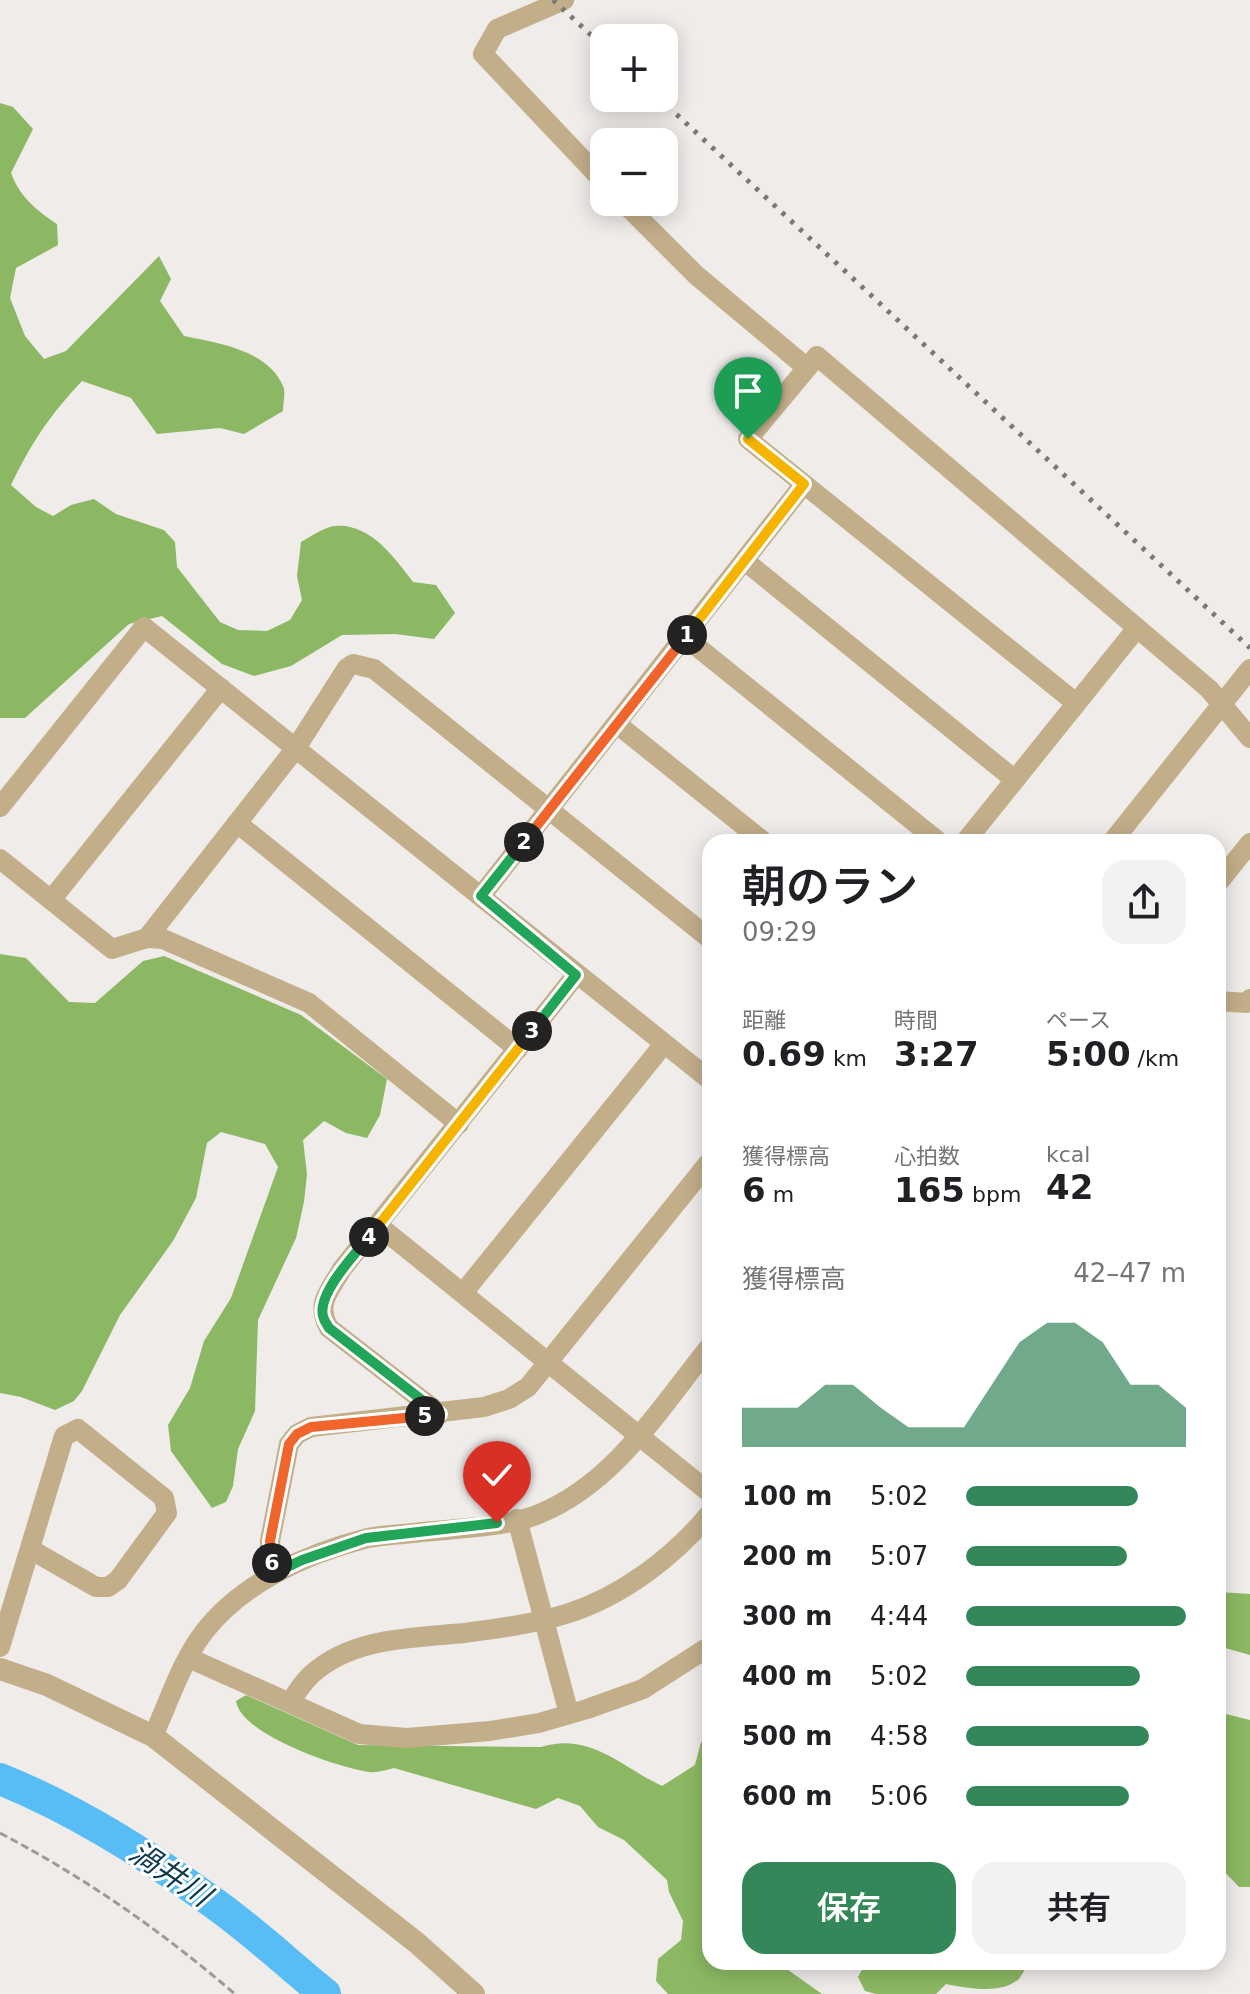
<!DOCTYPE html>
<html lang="ja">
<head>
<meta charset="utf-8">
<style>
  :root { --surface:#fff; --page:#f2f2f2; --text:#202124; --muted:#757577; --accent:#348759 }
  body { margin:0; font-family:"DejaVu Sans","Noto Sans JP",sans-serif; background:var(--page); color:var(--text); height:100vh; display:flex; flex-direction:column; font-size:30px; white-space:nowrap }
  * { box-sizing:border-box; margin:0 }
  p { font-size:26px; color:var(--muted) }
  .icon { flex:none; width:44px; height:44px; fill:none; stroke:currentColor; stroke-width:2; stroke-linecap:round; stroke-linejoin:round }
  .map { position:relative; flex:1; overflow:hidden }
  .drawer { position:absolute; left:702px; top:834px; width:524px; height:1136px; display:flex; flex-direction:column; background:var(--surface); border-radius:24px; box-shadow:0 4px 20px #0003 }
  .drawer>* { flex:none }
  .controls { position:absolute; left:590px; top:24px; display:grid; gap:16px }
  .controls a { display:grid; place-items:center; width:88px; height:88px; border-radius:16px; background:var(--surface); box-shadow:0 4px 20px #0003; font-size:40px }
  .pin { position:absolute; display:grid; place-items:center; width:68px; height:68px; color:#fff; margin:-82px -34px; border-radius:50% 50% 50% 0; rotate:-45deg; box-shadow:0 0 8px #0007 }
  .pin .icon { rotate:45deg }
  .km { position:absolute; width:40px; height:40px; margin:-20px; border-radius:50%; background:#222; color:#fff; font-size:22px; line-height:40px; text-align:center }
  .round { display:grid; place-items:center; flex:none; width:84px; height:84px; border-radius:24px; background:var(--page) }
  .summary { display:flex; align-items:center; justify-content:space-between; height:136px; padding:0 40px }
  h1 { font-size:44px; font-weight:600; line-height:60px }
  .metrics { display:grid; grid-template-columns:repeat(3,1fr); gap:12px; height:136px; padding:8px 40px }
  .metrics div { display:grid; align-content:center }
  .metrics b { font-size:34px; font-weight:600 }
  .metrics small { font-size:22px; font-weight:400 }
  .metrics p { font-size:22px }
  .chart { height:224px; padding:16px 40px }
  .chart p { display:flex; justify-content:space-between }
  .chart svg { width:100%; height:144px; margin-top:8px; fill:var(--accent); opacity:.7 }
  .action { display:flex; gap:16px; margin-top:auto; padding:16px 40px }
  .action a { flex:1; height:92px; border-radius:24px; background:var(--accent); color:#fff; font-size:32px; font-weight:600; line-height:92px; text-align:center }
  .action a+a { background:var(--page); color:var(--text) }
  ul { padding:0 40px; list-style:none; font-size:26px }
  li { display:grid; grid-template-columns:128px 96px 1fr; align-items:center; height:60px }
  li i { height:20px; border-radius:10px; background:var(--accent) }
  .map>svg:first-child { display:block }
  .forest { fill:#8cb863 }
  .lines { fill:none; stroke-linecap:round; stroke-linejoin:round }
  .river { stroke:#58bdf4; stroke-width:32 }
  .path { stroke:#9d9a99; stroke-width:3; stroke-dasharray:8 4; stroke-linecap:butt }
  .minor { stroke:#c3ae8a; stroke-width:20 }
  .tertiary { stroke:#c3ae8a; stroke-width:22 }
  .rail { stroke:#7b7877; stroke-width:5; stroke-dasharray:4 8; stroke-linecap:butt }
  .split-1-casing { stroke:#fff; stroke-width:16 }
  .split-2-casing { stroke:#fff; stroke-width:16 }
  .split-3-casing { stroke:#fff; stroke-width:16 }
  .split-4-casing { stroke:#fff; stroke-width:16 }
  .split-5-casing { stroke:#fff; stroke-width:16 }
  .split-6-casing { stroke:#fff; stroke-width:16 }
  .split-7-casing { stroke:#fff; stroke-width:16 }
  .split-1 { stroke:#f5b400; stroke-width:10 }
  .split-2 { stroke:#f0652b; stroke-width:10 }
  .split-3 { stroke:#22a559; stroke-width:10 }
  .split-4 { stroke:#f5b400; stroke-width:10 }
  .split-5 { stroke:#22a559; stroke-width:10 }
  .split-6 { stroke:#f0652b; stroke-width:10 }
  .split-7 { stroke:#22a559; stroke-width:10 }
  .labels { text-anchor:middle; stroke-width:6; stroke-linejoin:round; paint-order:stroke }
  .water-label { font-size:30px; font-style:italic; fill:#0e3a51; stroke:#fff }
</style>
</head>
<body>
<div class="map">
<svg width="1250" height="1994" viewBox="0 0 1250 1994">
  <rect width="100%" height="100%" fill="#efecea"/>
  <g class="forest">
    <path d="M0 103 13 107 33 129 11 173C20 197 36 210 57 224L58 245 16 268 10 298 25 336 44 359 66 351 159 256 171 279 160 301 184 336C218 343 268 350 283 386 286 392 283 403 283 411L244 434 220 428 157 434 131 398 82 381C49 416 32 442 11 485L36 507 53 516 71 505 94 499 116 514 164 530 175 542 177 567 220 622 238 630 267 631 290 620 302 600 297 576 301 542C310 537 324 527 335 526 370 523 394 557 413 582L436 585 455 613 434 639 395 634 342 635 291 666 254 676 222 664 162 616 129 624 25 718H0Z"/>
    <path d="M0 954 26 958 69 1002 95 1003 143 961 164 956 301 1015 387 1079 380 1115 367 1138 346 1133 324 1121 303 1140 307 1174 304 1202 296 1238 258 1320 255 1411 238 1449 233 1486 226 1502 212 1508 171 1451 168 1425 190 1388 204 1341 231 1298 278 1167 265 1144 221 1132 207 1143 196 1198 173 1241 120 1315 82 1391 74 1401 55 1410 21 1397 0 1393Z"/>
    <path d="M1218 1592 1250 1594V1655L1218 1646Z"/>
    <path d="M246 1695 358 1745 541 1747C590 1732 620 1766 662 1786L695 1765 701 1742 710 1738V1962H777L822 1994H668L656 1981 658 1959 681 1940 683 1921 669 1892 667 1880 624 1840 598 1827 580 1806 558 1798 536 1809 394 1768C386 1770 377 1773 369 1772 339 1768 240 1734 236 1701Z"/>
    <path d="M1218 1712 1250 1720V1887H1239L1218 1865Z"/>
    <path d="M866 1962H1027C1026 1969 1023 1973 1019 1979 1002 1994 971 1989 946 1984L936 1994H876L865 1991 858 1977Z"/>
  </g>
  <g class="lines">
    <path class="river" d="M0 1779C75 1809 146 1854 211 1901 251 1929 287 1963 325 1994"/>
    <path class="path" d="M0 1833C87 1879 160 1930 235 1994"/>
    <g class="minor">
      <path d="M564 0 497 29 483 54 604 182"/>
      <path d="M623 202 696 275 807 368"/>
      <path d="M745 561 1015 780"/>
      <path d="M685 637 939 842"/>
      <path d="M1076 703 748 439 817 356 1209 689 1250 738"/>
      <path d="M617 724 764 842"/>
      <path d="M0 807 144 627 710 1080"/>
      <path d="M237 823 518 1049"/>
      <path d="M965 842 1137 628"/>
      <path d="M1112 842 1250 669"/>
      <path d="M0 859 112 949 147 938 163 939 309 1003 459 1124"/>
      <path d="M1218 883 1250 843"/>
      <path d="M481 896 804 484"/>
      <path d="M51 900 221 688"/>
      <path d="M147 938 296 748 347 668 353 664 374 669 710 939"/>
      <path d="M1218 1001 1247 1003 1250 999"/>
      <path d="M379 1226 710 1493"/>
      <path d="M463 1293 664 1044"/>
      <path d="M440 1414 329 1328C315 1303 330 1291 342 1269L576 975"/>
      <path d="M517 1519 569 1714"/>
      <path d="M273 1574 270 1541 289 1444 297 1434 311 1427 484 1407 509 1399 528 1387 710 1161"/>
      <path d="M0 1647 64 1436 78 1429 164 1498 167 1513 118 1580 108 1587H96L30 1549"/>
      <path d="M189 1658 359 1734 407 1738 490 1731 539 1723 587 1709 643 1689 710 1646"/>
      <path d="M290 1703C296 1693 303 1682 312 1674 353 1637 413 1638 464 1633 497 1629 534 1624 566 1614 621 1597 674 1557 710 1513"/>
      <path d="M153 1736C169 1702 181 1662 204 1632 242 1583 306 1554 364 1539 380 1535 397 1535 413 1533 453 1528 501 1529 539 1514 615 1483 660 1408 710 1346"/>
    </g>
    <path class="tertiary" d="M0 1669 47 1685 153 1736 417 1943 474 1994"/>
    <g class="rail">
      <path d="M553 0 604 47"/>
      <path d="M659 98 1250 648"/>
    </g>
  </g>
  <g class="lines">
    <g class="split-1-casing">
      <path id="split-1" d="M687 635 804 484 748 439"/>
    </g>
    <g class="split-2-casing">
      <path id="split-2" d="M524 842 687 635"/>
    </g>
    <g class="split-3-casing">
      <path id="split-3" d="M524 842 481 896 576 975 532 1031"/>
    </g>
    <g class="split-4-casing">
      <path id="split-4" d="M369 1237 532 1031"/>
    </g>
    <g class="split-5-casing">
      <path id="split-5" d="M369 1237C355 1254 317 1294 323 1316 324 1321 327 1324 329 1328L440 1414 425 1416"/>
    </g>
    <g class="split-6-casing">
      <path id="split-6" d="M272 1563 270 1541 289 1444 297 1434 311 1427 425 1416"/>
    </g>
    <g class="split-7-casing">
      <path id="split-7" d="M272 1563 273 1574 302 1560 366 1538 497 1523"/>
    </g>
    <use href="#split-1" class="split-1"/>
    <use href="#split-2" class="split-2"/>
    <use href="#split-3" class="split-3"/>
    <use href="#split-4" class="split-4"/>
    <use href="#split-5" class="split-5"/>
    <use href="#split-6" class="split-6"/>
    <use href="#split-7" class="split-7"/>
  </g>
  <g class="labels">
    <g class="water-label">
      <text transform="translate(170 1874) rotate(34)" y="10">渦井川</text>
    </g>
  </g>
</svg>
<div class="controls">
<a>+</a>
<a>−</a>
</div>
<div class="pin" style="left:748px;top:439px;background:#1e9e55"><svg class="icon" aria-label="arrive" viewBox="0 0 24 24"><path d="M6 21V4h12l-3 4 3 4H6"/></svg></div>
<div class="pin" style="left:497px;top:1523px;background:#d93025"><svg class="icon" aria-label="check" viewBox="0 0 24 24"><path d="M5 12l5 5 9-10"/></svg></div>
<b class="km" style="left:687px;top:635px">1</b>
<b class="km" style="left:524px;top:842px">2</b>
<b class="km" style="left:532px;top:1031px">3</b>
<b class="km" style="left:369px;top:1237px">4</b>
<b class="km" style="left:425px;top:1416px">5</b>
<b class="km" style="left:272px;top:1563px">6</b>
<section class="drawer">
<div class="summary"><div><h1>朝のラン</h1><p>09:29</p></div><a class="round"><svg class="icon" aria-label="share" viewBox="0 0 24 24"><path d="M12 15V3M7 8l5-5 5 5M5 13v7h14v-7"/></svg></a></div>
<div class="metrics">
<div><p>距離</p><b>0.69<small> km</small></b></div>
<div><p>時間</p><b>3:27</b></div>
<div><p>ペース</p><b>5:00<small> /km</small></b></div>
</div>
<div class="metrics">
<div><p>獲得標高</p><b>6<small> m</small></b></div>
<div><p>心拍数</p><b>165<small> bpm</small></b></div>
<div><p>kcal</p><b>42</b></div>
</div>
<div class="chart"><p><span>獲得標高</span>42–47 m</p>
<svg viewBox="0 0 160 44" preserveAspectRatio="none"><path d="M0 44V32L10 32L20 32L30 25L40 25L50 32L60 38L70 38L80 38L90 25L100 12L110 6L120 6L130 12L140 25L150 25L160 32V44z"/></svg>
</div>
<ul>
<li><b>100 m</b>5:02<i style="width:78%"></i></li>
<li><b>200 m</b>5:07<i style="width:73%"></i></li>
<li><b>300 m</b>4:44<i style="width:100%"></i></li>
<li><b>400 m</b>5:02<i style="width:79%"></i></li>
<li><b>500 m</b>4:58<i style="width:83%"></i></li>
<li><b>600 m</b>5:06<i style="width:74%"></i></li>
</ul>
<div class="action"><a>保存</a><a>共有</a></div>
</section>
</div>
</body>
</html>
